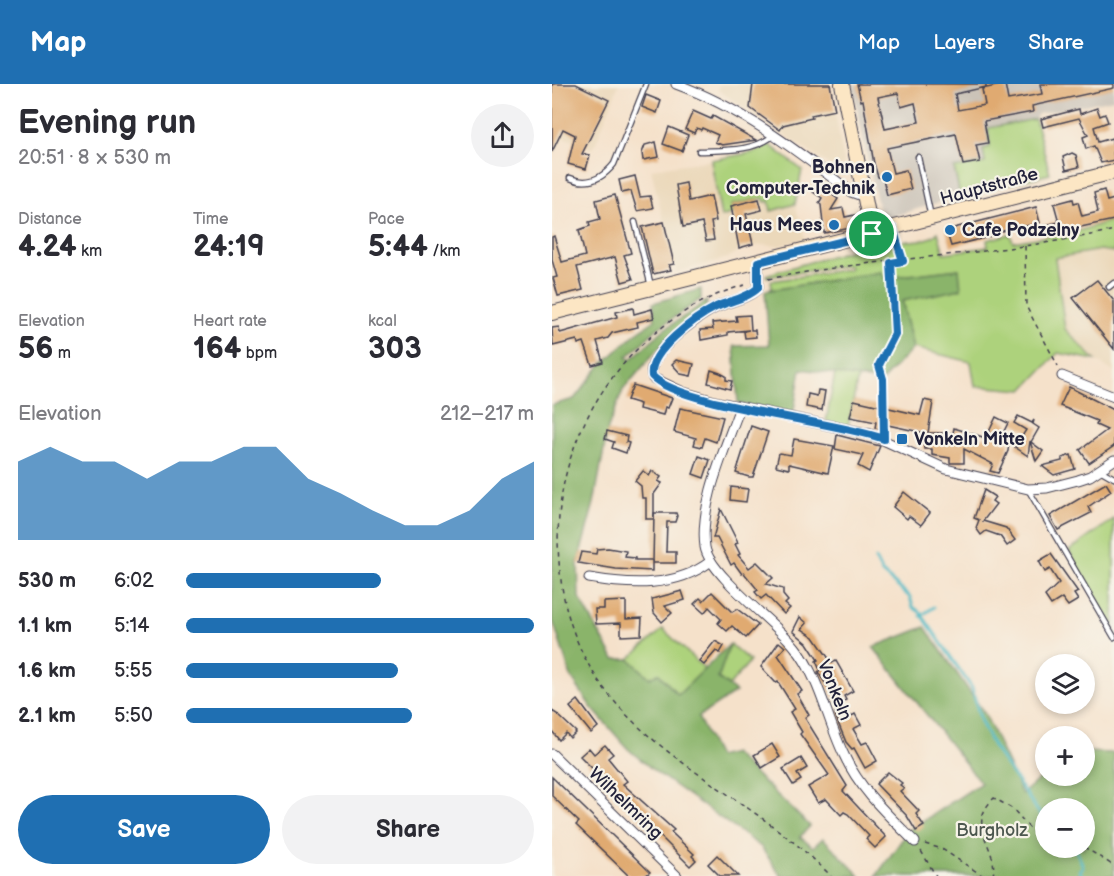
<!DOCTYPE html>
<html lang="en">
<head>
<meta charset="utf-8">
<style>
  :root { --surface:#fff; --page:#f2f2f3; --text:#2b2b33; --muted:#7c7c81; --accent:#1f6fb2 }
  body { margin:0; font-family:"Balsamiq Sans",sans-serif; background:var(--page); color:var(--text); height:100vh; display:flex; flex-direction:column; font-size:22px; white-space:nowrap }
  * { box-sizing:border-box; margin:0 }
  p { font-size:20px; color:var(--muted) }
  .icon { flex:none; width:33px; height:33px; fill:none; stroke:currentColor; stroke-width:2; stroke-linecap:round; stroke-linejoin:round }
  .map { position:relative; flex:1; overflow:hidden }
  .details { display:flex; flex-direction:column; background:var(--surface); width:552px }
  .details>* { flex:none }
  .fabs { position:absolute; left:483px; top:570px; display:grid; gap:12px }
  .fabs a { display:grid; place-items:center; width:60px; height:60px; border-radius:50%; background:var(--surface); box-shadow:0 3px 9px #0003; font-size:30px }
  .pin { position:absolute; display:grid; place-items:center; width:51px; height:51px; color:#fff; margin:-26px; border:3px solid #fff; border-radius:50%; box-shadow:0 2px 6px #0007 }
  .round { display:grid; place-items:center; flex:none; width:63px; height:63px; border-radius:32px; background:var(--page) }
  .summary { display:flex; align-items:center; justify-content:space-between; height:102px; padding:0 18px }
  h1 { font-size:33px; font-weight:700; line-height:45px }
  .stats { display:grid; grid-template-columns:repeat(3,1fr); gap:9px; height:102px; padding:6px 18px }
  .stats div { display:grid; align-content:center }
  .stats b { font-size:30px; font-weight:700 }
  .stats small { font-size:16px; font-weight:400 }
  .stats p { font-size:16px }
  .chart { height:168px; padding:12px 18px }
  .chart p { display:flex; justify-content:space-between }
  .chart svg { width:100%; height:108px; margin-top:6px; fill:var(--accent); opacity:.7 }
  .primary-button { display:flex; gap:12px; margin-top:auto; padding:12px 18px }
  .primary-button a { flex:1; height:69px; border-radius:36px; background:var(--accent); color:#fff; font-size:24px; font-weight:700; line-height:69px; text-align:center }
  .primary-button a+a { background:var(--page); color:var(--text) }
  ul { padding:0 18px; list-style:none; font-size:20px }
  li { display:grid; grid-template-columns:96px 72px 1fr; align-items:center; height:45px }
  li i { height:15px; border-radius:8px; background:var(--accent) }
  header { display:flex; align-items:center; gap:36px; box-sizing:border-box; height:84px; padding:0 30px; background:var(--accent); color:#fff }
  header strong { font-size:28px }
  nav { display:flex; gap:33px; margin-inline-start:auto; font-size:21px }
  main { display:flex; flex:1; min-height:0 }
  .map>svg:first-child { display:block }
  .built { fill:#ebd8ba }
  .industrial { fill:#cbc3b8 }
  .green { fill:#add27b; stroke:#687a5b; stroke-width:1.5 }
  .forest { fill:#8ab46b; stroke:#566b53; stroke-width:1.5; fill-rule:evenodd }
  .lines { fill:none; stroke-linecap:round; stroke-linejoin:round }
  .stream { stroke:#4ab8c4; stroke-width:3 }
  .building { fill:#e0aa71; fill-rule:evenodd }
  .service-casing { stroke:#423f50; stroke-width:7 }
  .minor-casing { stroke:#423f50; stroke-width:11 }
  .secondary-casing { stroke:#423f50; stroke-width:16 }
  .path { stroke:#423f50; stroke-width:1.5; stroke-dasharray:4.5 4.5; stroke-linecap:butt }
  .service { stroke:#fff; stroke-width:4.5 }
  .minor { stroke:#fff; stroke-width:9 }
  .secondary { stroke:#fce6c4; stroke-width:14 }
  .route-casing { stroke:#fff; stroke-width:12 }
  .route { stroke:#1f6fb2; stroke-width:8 }
  .poi-dot { fill:#1f6fb2; stroke:#f7f3e8; stroke-width:2 }
  .labels { text-anchor:middle; stroke-width:4.5; stroke-linejoin:round; paint-order:stroke }
  .poi-label { font-size:18px; font-weight:bold; fill:#22223b; stroke:#f7f3e8; text-anchor:end }
  .street-label { font-size:18px; fill:#22223b; stroke:#f7f3e8 }
  .park-label { font-size:18px; fill:#4c574e; stroke:#f7f3e8 }
</style>
</head>
<body>
<header>
<strong>Map</strong>
<nav><a>Map</a><a>Layers</a><a>Share</a></nav>
</header>
<main>
<section class="details">
<div class="summary"><div><h1>Evening run</h1><p>20:51 · 8 × 530 m</p></div><a class="round"><svg class="icon" aria-label="share" viewBox="0 0 24 24"><path d="M12 15V3M7 8l5-5 5 5M5 13v7h14v-7"/></svg></a></div>
<div class="stats">
<div><p>Distance</p><b>4.24<small> km</small></b></div>
<div><p>Time</p><b>24:19</b></div>
<div><p>Pace</p><b>5:44<small> /km</small></b></div>
</div>
<div class="stats">
<div><p>Elevation</p><b>56<small> m</small></b></div>
<div><p>Heart rate</p><b>164<small> bpm</small></b></div>
<div><p>kcal</p><b>303</b></div>
</div>
<div class="chart"><p><span>Elevation</span>212–217 m</p>
<svg viewBox="0 0 160 44" preserveAspectRatio="none"><path d="M0 44V12L10 6L20 12L30 12L40 19L50 12L60 12L70 6L80 6L90 19L100 25L110 32L120 38L130 38L140 32L150 19L160 12V44z"/></svg>
</div>
<ul>
<li><b>530 m</b>6:02<i style="width:56%"></i></li>
<li><b>1.1 km</b>5:14<i style="width:100%"></i></li>
<li><b>1.6 km</b>5:55<i style="width:61%"></i></li>
<li><b>2.1 km</b>5:50<i style="width:65%"></i></li>
</ul>
<div class="primary-button"><a>Save</a><a>Share</a></div>
</section>
<div class="map">
<svg width="562" height="792" viewBox="0 0 562 792">
  <rect width="100%" height="100%" fill="#f7f3e8"/>
  <filter id="ink" filterUnits="userSpaceOnUse"><feTurbulence type="fractalNoise" baseFrequency=".0167" numOctaves="2"/><feDisplacementMap in="SourceGraphic" scale="12" xChannelSelector="R" yChannelSelector="G"/><feConvolveMatrix kernelMatrix="1 2 1 2 8 2 1 2 1" color-interpolation-filters="sRGB"/></filter>
  <filter id="wash" filterUnits="userSpaceOnUse"><feTurbulence type="fractalNoise" baseFrequency=".008" numOctaves="4" result="noise"/><feDisplacementMap in="SourceGraphic" scale="24" xChannelSelector="R" yChannelSelector="G"/><feGaussianBlur stdDeviation="1.35" result="paint"/><feColorMatrix in="noise" values="0 0 0 0 0 0 0 0 0 0 0 0 0 0 0 0 0 1.4 0 .05"/><feComposite in="paint" operator="in"/></filter>
  <g filter="url(#wash)">
    <rect width="100%" height="100%" fill="#f5e1ca"/>
    <g class="built">
      <path d="M0 0H67L41 65 11 53 0 76Z"/>
      <path d="M167 0H278L292 79 288 84 280 83 166 6Z"/>
      <path d="M159 76 169 133 179 122 212 113 217 116 219 126 243 120 253 155 227 162 209 161 187 166 176 174 124 188 99 85Z"/>
      <path d="M548 166 562 168V288L543 276 513 245 503 173Z"/>
    </g>
    <path class="industrial" d="M300 0H562V15L486 30 483 35 436 44 438 63 433 79 402 84 408 112 329 136Z"/>
    <g class="green">
      <path d="M483 35 498 90 408 112 402 84 433 79 431 65 438 63 436 44Z"/>
      <path d="M218 61 250 86 243 120 219 127 217 117 213 118 211 114 179 121 181 129 169 133 159 76 203 68Z"/>
      <path d="M562 136V168L548 166 503 174 513 245 543 276 506 269 471 306 423 302 419 278 361 264 350 217 409 205 406 185 332 194 329 188 213 207 220 204 219 197 298 185 297 181 215 193 214 191 226 187C266 177 310 160 352 157 364 156 377 158 386 148L392 169 436 163 435 156 458 150 461 158 526 147Z"/>
      <path d="M283 289 306 293 296 342 274 338Z"/>
      <path d="M562 435V546L517 467Z"/>
      <path d="M111 545 153 585 126 611 106 589 98 594 77 575Z"/>
      <path d="M178 560 198 577 177 602 166 594Z"/>
    </g>
    <g class="forest">
      <path d="M407 185 409 205 350 217 361 264 330 297 249 285 241 331 186 319 182 262 217 261 213 207 329 188 333 194Z"/>
      <path d="M149 205V215L105 245 75 273 78 276 111 246 155 217 154 226 105 266 71 306 56 344 42 419 26 478 27 513 62 575H77L98 594 106 589 126 611 178 560 166 594 184 608 146 633 166 673 181 669 258 742 248 753 261 763 271 754 308 792H229L209 763 101 686 76 665 39 623 19 593 0 534V321L22 315 48 282 83 250 103 236 101 219Z"/>
      <path d="M373 543 433 630 470 710 493 690 532 692 533 668 562 669V792H324L357 746 429 699 321 563ZM494 724H532V764H494Z"/>
    </g>
    <g class="lines">
      <g class="stream">
        <path d="M323 475 330 489 358 513 361 523 368 528 420 604 429 638 442 664 494 739"/>
        <path d="M369 532 382 523"/>
        <path d="M523 764 531 782 528 787 530 792"/>
      </g>
    </g>
    <g id="blocks">
      <g class="building">
        <path d="M0 0H24L57 16 30 70 38 71 34 85 16 80 23 51 11 45 0 68Z"/>
        <path d="M201 0H278L283 26 259 31 260 34 231 41 228 46 198 24Z"/>
        <path d="M305 0H434V3L403 10 406 26 433 21 430 5 453 0 456 16 490 10 488 0H562V4L480 22 481 28 432 37 436 59 424 61 428 78 411 81 404 50 335 64 341 89 354 86 359 105 335 111 331 95 326 93 322 80 311 16 309 17ZM346 9 349 23 363 19 367 38 333 45 326 13Z"/>
        <path d="M94 11 109 17 105 29 90 23Z"/>
        <path d="M545 24 548 32 553 30 556 38 542 43 546 58 560 54 562 76 549 79 542 62 534 65 531 53 536 51 527 34 491 43 489 35 527 25 528 30Z"/>
        <path d="M141 27 159 35 161 32 204 56 170 61 163 58 166 51 150 44 149 46 145 44 142 49 133 45Z"/>
        <path d="M117 43 136 51 130 67 111 60Z"/>
        <path d="M104 58 107 73 91 76 90 69 93 61Z"/>
        <path d="M520 69 524 71 527 83 514 86 511 73Z"/>
        <path d="M83 92 88 113 98 112 101 124 85 127 79 107 70 109 67 96Z"/>
        <path d="M134 99 137 117 159 112 164 137 159 138 162 156 154 157 150 139 131 143 124 101Z"/>
        <path d="M265 101 286 115 279 126 291 124 293 133 303 131 305 143 272 149 269 121 267 119 270 114 261 108Z"/>
        <path d="M552 106 555 117 562 115V136L491 151 489 142 507 138 502 120 521 115 522 119 526 118 530 132 546 128 542 109Z"/>
        <path d="M63 111 79 169 72 171 81 195 70 198 63 173 25 183 31 206 6 212 1 194 5 193 0 176V153L2 152 10 178 33 172 27 146 38 142 37 138 48 135 44 116Z"/>
        <path d="M207 115 210 126 194 130 201 160 187 164 179 122Z"/>
        <path d="M484 123 488 139 436 150 437 153 399 162 394 146Z"/>
        <path d="M112 138 122 180 117 181 119 186 101 190 90 143Z"/>
        <path d="M545 196 562 217V265L521 214Z"/>
        <path d="M81 224 82 230 100 225 102 234 85 238 86 243 60 249 56 254 45 257 51 278 40 281 32 258 26 260 25 256 1 262 0 244 7 243 8 249 65 233 64 228Z"/>
        <path d="M198 231 199 246H203L204 253 193 254 192 247 197 246 176 248V251L149 256 148 246 161 245 160 239 185 237 184 232Z"/>
        <path d="M124 276 142 280 139 292 129 290 120 280Z"/>
        <path d="M159 286 168 289 174 292V296L180 297 178 305 156 299Z"/>
        <path d="M81 301 120 314 116 324 113 323 111 331 87 325 88 320 75 316Z"/>
        <path d="M517 303 562 326V362L537 379 528 366 555 346 544 341 545 337 508 322Z"/>
        <path d="M266 306 273 307 270 326 254 323 256 310 265 312Z"/>
        <path d="M302 316 368 331 372 316 381 318 376 349H401L402 344 434 354 444 333 456 339 447 357 457 358 456 367 446 389 438 387 441 380 412 365V379H398V374L380 371V365H372L370 349H373L331 340V346L323 344 324 338 298 333Z"/>
        <path d="M128 324 171 333 164 358 153 354 150 363 142 361 144 354 122 348Z"/>
        <path d="M466 332 480 339 482 336 481 340 487 344 479 358 491 367 484 377 478 357 476 372 463 363 474 346 462 339Z"/>
        <path d="M199 342 216 348 201 393H197L184 389Z"/>
        <path d="M55 347 75 352 74 358 77 359 74 369 60 364 62 358 53 355Z"/>
        <path d="M285 351 328 362 317 388 306 382 311 371 283 365Z"/>
        <path d="M242 355 282 362 276 389 237 380V385L224 382 227 369 239 371Z"/>
        <path d="M519 371 523 385 502 391 490 382 510 377V374Z"/>
        <path d="M147 372 158 376 152 394 141 390Z"/>
        <path d="M91 387 97 392 100 387 109 393 106 397 110 399 102 410V435H94V414H90L89 402 83 397Z"/>
        <path d="M554 399 559 407 536 423 539 429 506 446 498 432Z"/>
        <path d="M179 403 196 405 194 418 178 416Z"/>
        <path d="M432 406 443 413 440 417 444 420 431 437 454 444 463 456 455 462 448 452 434 447 429 451 424 444 427 436 422 434Z"/>
        <path d="M352 408 378 429 369 441 357 432 355 435 341 423Z"/>
        <path d="M169 425 186 459 183 460 188 470 186 471 197 484 205 478 221 494 214 500 231 505V511L236 517 233 520 238 524 232 530 214 511 209 515 203 508 206 506 192 489 190 490 182 479 179 481 165 454H161Z"/>
        <path d="M102 429H124L125 432 123 438H115L114 468H124V479H101Z"/>
        <path d="M56 464 74 467 73 473 83 474V476H100V487L64 485 26 479 29 468 44 470 45 465Z"/>
        <path d="M499 470 526 508 522 510 526 516 516 522 510 514 499 521 493 512 507 499 498 485 493 488 487 477Z"/>
        <path d="M130 507 133 516 113 522 120 529 110 538 102 529 100 515Z"/>
        <path d="M160 508 180 528 185 525 206 541 194 554 180 542 175 547 166 539 169 535 157 523 152 529 142 520 148 514 151 517Z"/>
        <path d="M74 517V535L90 534 89 551 69 552V539L44 540 43 525H52V518Z"/>
        <path d="M248 533 255 539 250 545 262 553 280 579 284 577 301 607 292 612 294 616 287 620 266 588 268 586 264 577 266 576 255 559 241 547Z"/>
        <path d="M163 557 172 562 168 569 164 567 152 581 147 577Z"/>
        <path d="M227 558 233 563 226 571 250 607 245 610 257 631 253 634 295 702 291 707 334 753 323 764 314 755 317 752 296 730 292 728 289 731 274 715 266 719 256 703 277 691 248 650 250 648 238 628 243 625 226 598 224 599 209 583Z"/>
        <path d="M26 616 46 643 39 649 18 623Z"/>
        <path d="M290 624 296 634 303 630 309 641 301 645 310 660 315 658 325 677 313 684 302 664 300 665 294 658 287 641 283 629Z"/>
        <path d="M0 627 5 630 24 648 18 654 14 649 7 656 0 647Z"/>
        <path d="M220 660 228 673 210 684 202 671Z"/>
        <path d="M53 661 61 670 56 674 75 697 71 700 122 746 119 748 142 770 140 772 144 776 138 782 28 672 37 664 42 670Z"/>
        <path d="M249 674 255 684 245 690 249 696 241 701 231 685Z"/>
        <path d="M336 688 350 699 348 701 352 704 348 707 367 727 364 730 372 742 364 747 355 732 324 700Z"/>
        <path d="M0 693 98 788 93 792H77L24 741 27 738 0 712Z"/>
        <path d="M165 771 186 792H168L156 780Z"/>
      </g>
    </g>
  </g>
  <g filter="url(#ink)">
    <use href="#blocks" fill-opacity="0" stroke="#423f50" stroke-width="1.5"/>
    <g class="lines">
      <g class="service-casing">
        <g id="service">
          <path d="M147 67C173 66 201 68 222 51"/>
          <path d="M366 73 379 133"/>
          <path d="M18 94C36 102 50 95 62 80L94 0"/>
          <path d="M83 138 99 202"/>
          <path d="M557 203 562 199"/>
          <path d="M548 386 562 394"/>
          <path d="M476 405 562 553"/>
        </g>
      </g>
      <g class="minor-casing">
        <g id="minor">
          <path d="M124 0C190 24 244 66 299 108L313 113"/>
          <path d="M206 179V204C196 215 177 217 163 224 145 233 90 272 101 294L131 308 166 318 318 350 394 385 476 405 495 404 526 396 538 392 562 376"/>
          <path d="M510 292 562 313"/>
          <path d="M188 323C174 363 147 420 153 463 157 490 225 540 243 563 268 594 275 636 292 671 308 706 336 731 363 758"/>
          <path d="M37 494C78 501 124 504 159 477"/>
          <path d="M0 670 125 792"/>
        </g>
      </g>
      <g class="secondary-casing">
        <g id="secondary">
          <path d="M290 0 320 150"/>
          <path d="M0 229 562 88"/>
        </g>
      </g>
      <g class="path">
        <path d="M344 155 351 176"/>
        <path d="M473 162 474 222 506 282"/>
        <path d="M216 195C330 172 448 172 562 146"/>
        <path d="M193 201C124 220 64 274 33 338 10 385 2 436 8 488 26 657 177 688 279 792"/>
        <path d="M332 344 331 295 328 281 343 250 339 180"/>
        <path d="M373 760 390 765 431 792"/>
        <path d="M532 763 562 782"/>
        <path d="M494 764H504"/>
        <path d="M369 767 384 792"/>
        <path d="M441 792C447 762 412 743 442 714L461 725 494 763"/>
      </g>
      <use href="#service" class="service"/>
      <use href="#minor" class="minor"/>
      <use href="#secondary" class="secondary"/>
    </g>
  </g>
  <g class="lines" filter="url(#ink)">
    <g class="route-casing">
      <path id="route" d="M341 145 351 177 339 179 343 250 327 281 331 295 332 355C284 337 127 322 100 292 96 268 144 233 164 223 177 217 196 214 206 204V178Z"/>
    </g>
    <use href="#route" class="route"/>
  </g>
  <g class="poi-dot">
    <circle cx="335" cy="93" r="6"/>
    <circle cx="282" cy="141" r="6"/>
    <circle cx="398" cy="146" r="6"/>
    <rect x="344" y="349" width="12" height="12" rx="3"/>
  </g>
  <g class="labels">
    <g class="poi-label">
      <text x="323" y="89">Bohnen<tspan x="323" dy="21">Computer-Technik</tspan></text>
      <text x="270" y="147">Haus Mees</text>
      <text x="410" y="152" text-anchor="start">Cafe Podzelny</text>
      <text x="362" y="361" text-anchor="start">Vonkeln Mitte</text>
    </g>
    <g class="street-label">
      <text transform="translate(437 102) rotate(-15)" y="6">Hauptstraße</text>
      <text transform="translate(283 606) rotate(68)" y="6">Vonkeln</text>
      <text transform="translate(74 719) rotate(44)" y="6">Wilhelmring</text>
    </g>
    <g class="park-label">
      <text x="440" y="752">Burgholz</text>
    </g>
  </g>
</svg>
<div class="fabs">
<a><svg class="icon" aria-label="layers" viewBox="0 0 24 24"><path d="M12 4l9 5-9 5-9-5zM3 14l9 5 9-5"/></svg></a>
<a>+</a>
<a>−</a>
</div>
<div class="pin" style="left:320px;top:150px;background:#1e9e55"><svg class="icon" aria-label="arrive" viewBox="0 0 24 24"><path d="M6 21V4h12l-3 4 3 4H6"/></svg></div>
</div>
</main>
</body>
</html>
